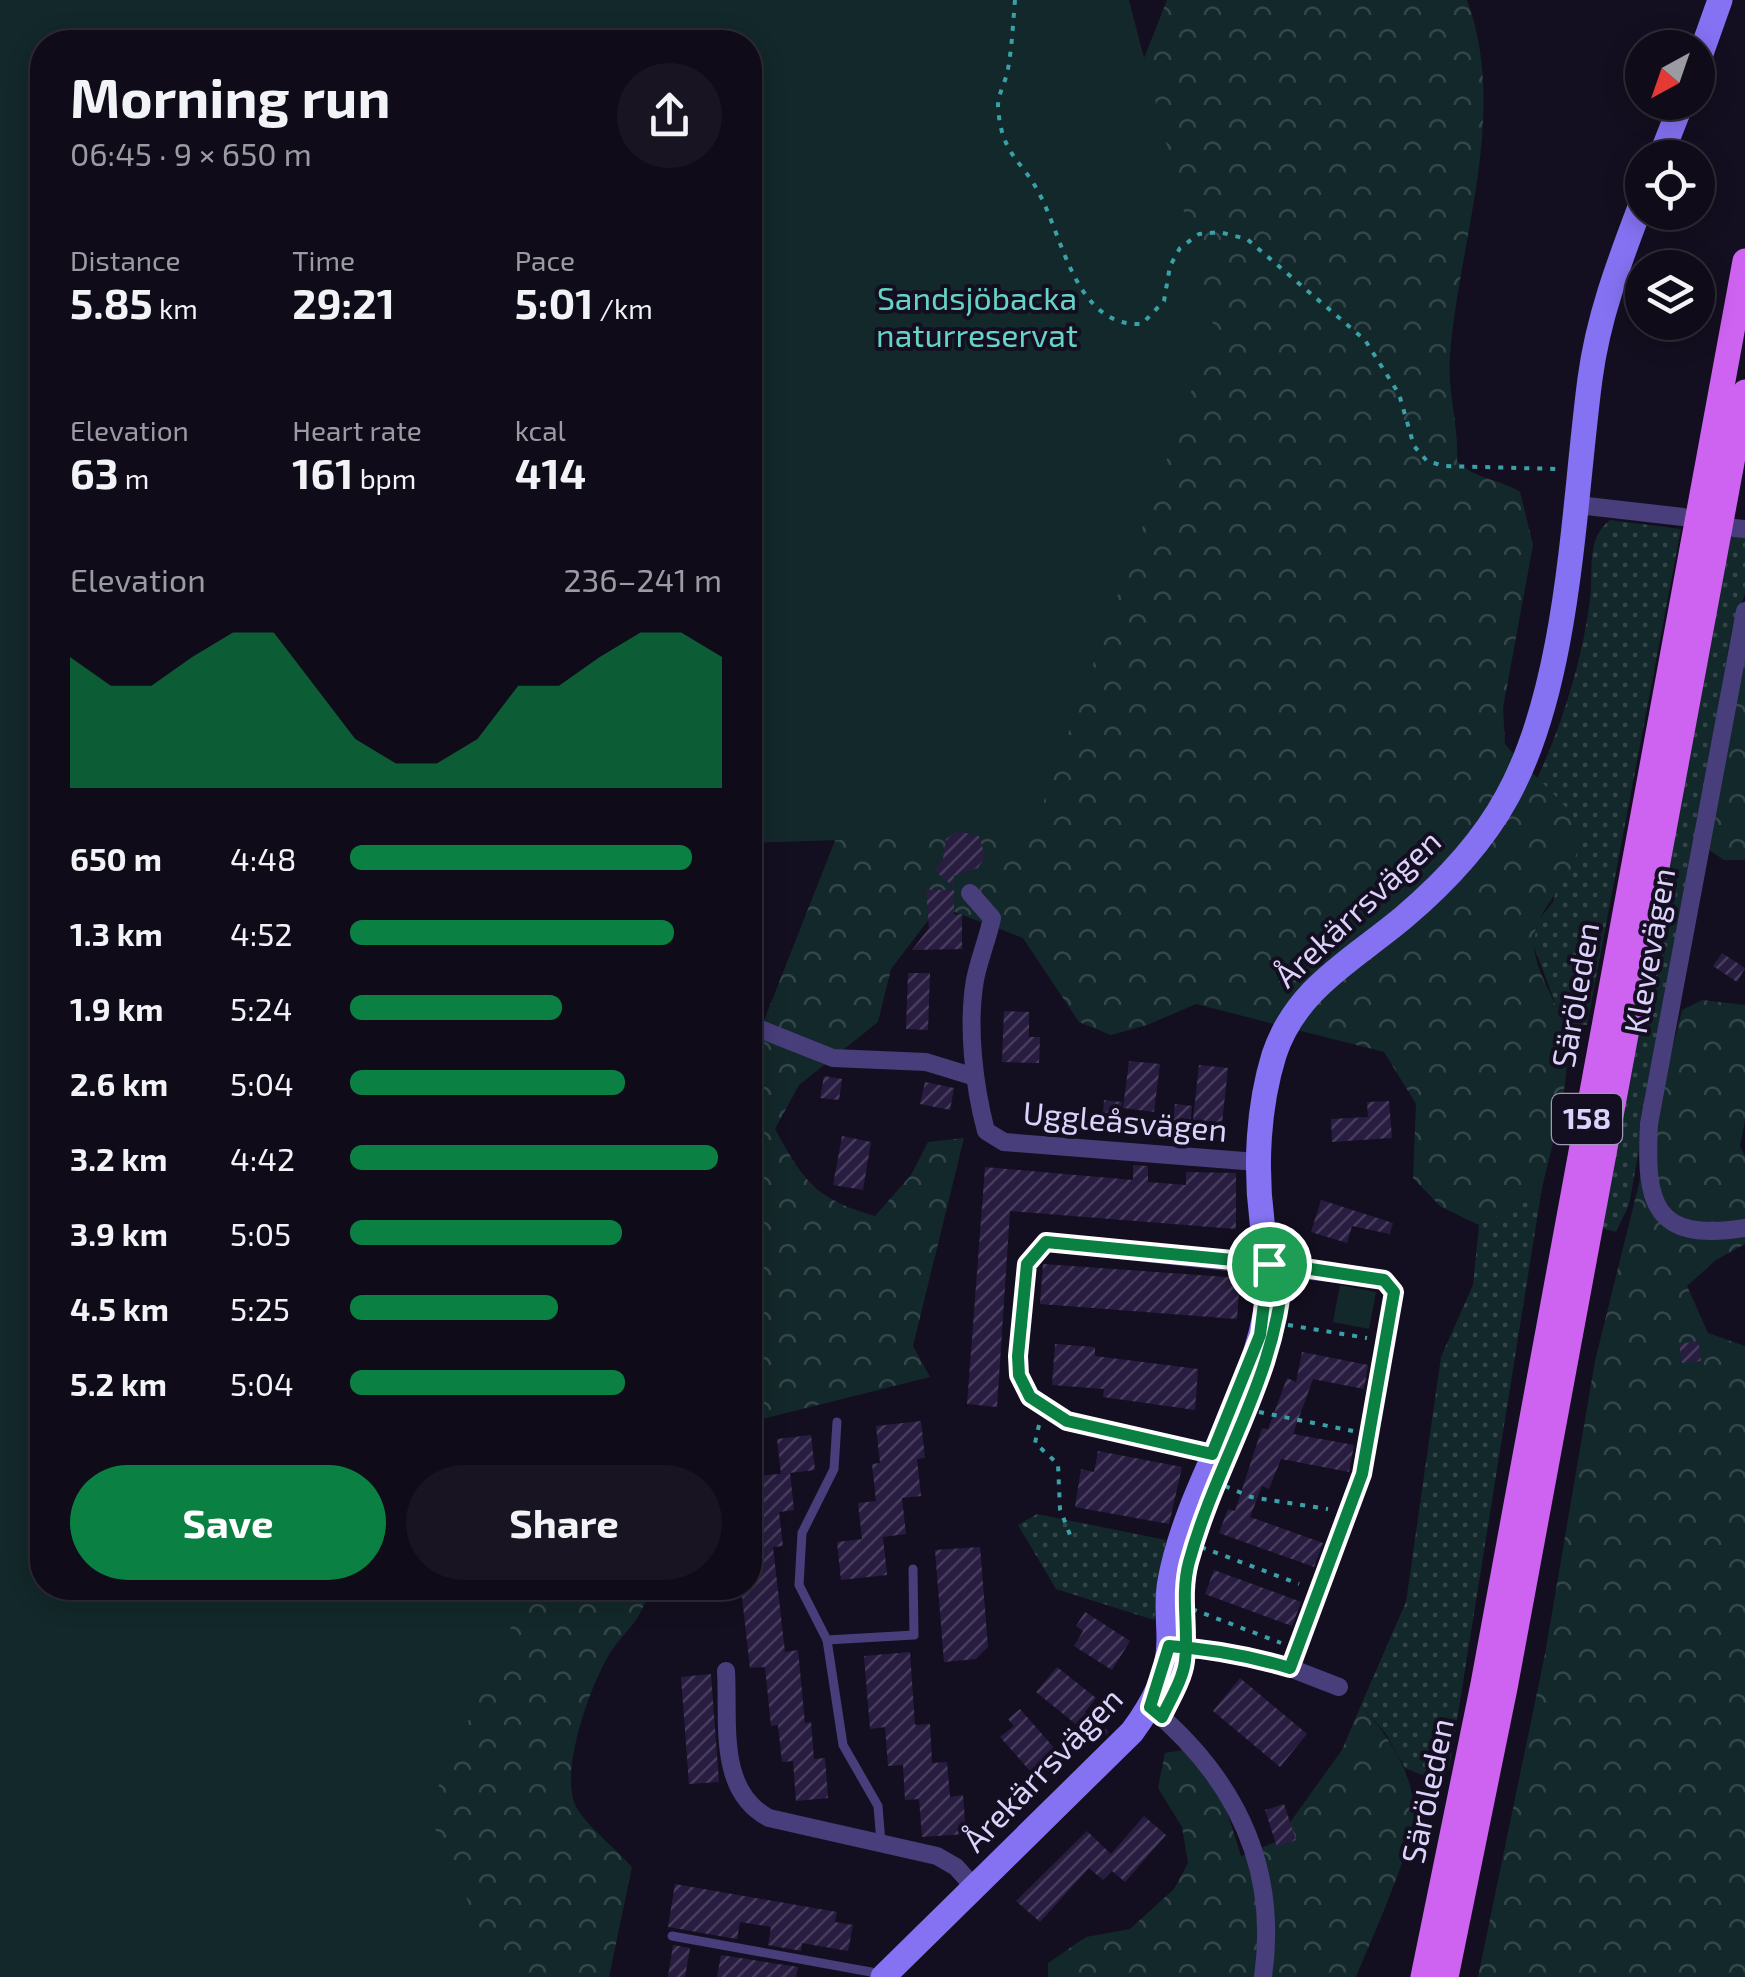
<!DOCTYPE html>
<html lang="en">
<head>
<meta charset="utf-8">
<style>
  :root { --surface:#0f0b18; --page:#181421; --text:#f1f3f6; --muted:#9b9ba2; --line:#2f2b37; --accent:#0b8043 }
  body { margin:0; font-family:"Exo 2",sans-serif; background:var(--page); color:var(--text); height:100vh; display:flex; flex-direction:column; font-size:38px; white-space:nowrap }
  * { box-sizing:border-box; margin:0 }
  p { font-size:32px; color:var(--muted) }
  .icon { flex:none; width:55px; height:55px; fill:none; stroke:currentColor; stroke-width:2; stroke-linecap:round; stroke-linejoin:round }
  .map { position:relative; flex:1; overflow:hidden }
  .details { position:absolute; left:30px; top:30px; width:732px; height:1570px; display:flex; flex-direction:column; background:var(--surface); border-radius:40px; box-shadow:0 5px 25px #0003,0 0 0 2px var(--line) }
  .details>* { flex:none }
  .needle { width:65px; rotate:220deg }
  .controls { position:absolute; left:1625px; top:30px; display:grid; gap:20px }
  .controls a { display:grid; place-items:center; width:90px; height:90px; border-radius:50%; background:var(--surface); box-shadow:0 5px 25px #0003,0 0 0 2px var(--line); font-size:50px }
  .pin { position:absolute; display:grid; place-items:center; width:85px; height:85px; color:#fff; margin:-42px; border:5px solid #fff; border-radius:50%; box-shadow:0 2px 10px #0007 }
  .round { display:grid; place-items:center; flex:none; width:105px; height:105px; border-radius:52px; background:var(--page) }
  .headline { display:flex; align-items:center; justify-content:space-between; height:170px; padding:0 40px }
  h1 { font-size:55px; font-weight:700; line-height:75px }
  .metrics { display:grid; grid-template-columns:repeat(3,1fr); gap:15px; height:170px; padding:10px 40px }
  .metrics div { display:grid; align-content:center }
  .metrics b { font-size:42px; font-weight:700 }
  .metrics small { font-size:28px; font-weight:400 }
  .metrics p { font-size:28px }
  .chart { height:280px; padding:20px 40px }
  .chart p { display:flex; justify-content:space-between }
  .chart svg { width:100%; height:180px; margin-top:10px; fill:var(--accent); opacity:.7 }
  .primary-button { display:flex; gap:20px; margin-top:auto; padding:20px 40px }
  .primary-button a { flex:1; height:115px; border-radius:60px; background:var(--accent); color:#fff; font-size:40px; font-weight:700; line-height:115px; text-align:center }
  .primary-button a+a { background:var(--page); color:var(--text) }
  ul { padding:0 40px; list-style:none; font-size:32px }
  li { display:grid; grid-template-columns:160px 120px 1fr; align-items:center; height:75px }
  li i { height:25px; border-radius:12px; background:var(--accent) }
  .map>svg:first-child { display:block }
  .grass { fill:url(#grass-dots) }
  .forest { fill:url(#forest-crowns) }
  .park { fill:#13282a }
  .building { fill:url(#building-hatch) }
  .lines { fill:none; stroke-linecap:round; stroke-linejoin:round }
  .path { stroke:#39a2a9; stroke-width:4; stroke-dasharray:5 8; stroke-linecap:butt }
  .lane { stroke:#483e7b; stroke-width:9 }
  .street { stroke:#483e7b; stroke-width:18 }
  .secondary { stroke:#8572f3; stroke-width:25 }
  .primary { stroke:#ce63f1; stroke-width:25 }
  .route-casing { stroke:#fff; stroke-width:20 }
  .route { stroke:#0b8043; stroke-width:12 }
  .labels { text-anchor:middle; stroke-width:8; stroke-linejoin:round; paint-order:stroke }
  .shield { fill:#140f20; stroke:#a098b9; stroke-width:2.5 }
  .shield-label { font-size:30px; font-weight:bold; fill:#dcd2fb }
  .park-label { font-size:32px; fill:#65d4c6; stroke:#140f20 }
  .street-label { font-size:32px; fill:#dcd2fb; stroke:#140f20 }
</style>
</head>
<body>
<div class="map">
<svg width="1745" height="1977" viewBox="0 0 1745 1977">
  <defs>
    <pattern id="grass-dots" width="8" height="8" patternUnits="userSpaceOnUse" patternTransform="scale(2.5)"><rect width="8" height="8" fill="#13282a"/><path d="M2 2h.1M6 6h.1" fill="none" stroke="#35464a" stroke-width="1.8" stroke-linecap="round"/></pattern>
    <pattern id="forest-crowns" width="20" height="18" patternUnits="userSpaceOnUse" patternTransform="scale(2.5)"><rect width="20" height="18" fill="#13282a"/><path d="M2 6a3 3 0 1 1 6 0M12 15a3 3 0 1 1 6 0" fill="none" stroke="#35464a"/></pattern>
    <pattern id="building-hatch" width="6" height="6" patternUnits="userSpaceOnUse" patternTransform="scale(2.5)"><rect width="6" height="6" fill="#281d40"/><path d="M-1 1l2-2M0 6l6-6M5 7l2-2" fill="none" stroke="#473d5c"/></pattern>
  </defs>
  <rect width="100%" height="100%" fill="#140f20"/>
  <g class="grass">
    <path d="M1610 520 1681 529 1587 1025 1563 1024 1533 944 1538 921 1553 902 1573 816 1536 781C1562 725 1582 662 1590 600 1594 572 1585 539 1610 520Z"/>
    <path d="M1730 534 1745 536V594L1732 629 1629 1205 1616 1232 1601 1228Z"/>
    <path d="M1541 1194 1449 1770 1425 1776 1405 1768 1386 1734 1361 1705 1406 1602 1441 1357 1473 1285 1479 1225Z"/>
    <path d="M1037 1514 1166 1540 1154 1620 1056 1589 1018 1525Z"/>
  </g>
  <g class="forest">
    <path d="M1167 0H1467C1509 114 1459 239 1450 355 1447 392 1459 425 1457 461 1476 480 1498 478 1520 492L1533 545 1503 708 1505 744C1518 760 1567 805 1573 817 1597 867 1533 902 1534 943 1534 972 1558 1001 1564 1029 1575 1079 1551 1143 1541 1194L1479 1225 1441 1207 1413 1178 1416 1104 1384 1052 1196 1004 1147 1025 1111 1035 1079 1022 1023 938 939 906 891 969 878 1022 799 1085 775 1129C804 1182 816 1199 875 1216L911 1175 928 1142 964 1138 913 1346 930 1377 750 1422V1056Z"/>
    <path d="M1745 645V860H1724L1709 850 1733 693Z"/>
    <path d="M1702 1000 1745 1005V1120L1740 1146 1745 1156V1244L1716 1260 1687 1286 1708 1333 1745 1346V1977H1478L1545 1654 1595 1361 1682 1010Z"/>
    <path d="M523 1588H642L648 1595C637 1626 626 1629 610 1653 591 1683 556 1778 578 1810 591 1830 616 1849 632 1867L609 1977H90Z"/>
    <path d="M1361 1705C1388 1736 1414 1772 1414 1815 1414 1845 1369 1946 1356 1977H1048V1963L1086 1937 1130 1929 1174 1889 1188 1863 1182 1827 1158 1788 1165 1753 1183 1750 1221 1793 1241 1856 1276 1842 1342 1750Z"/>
  </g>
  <g class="park">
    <path d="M0 0H1129L1214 328 1032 834 750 843V42H42V1588H529L427 1811 502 1977H0Z"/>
    <path d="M1340 1285 1376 1292 1369 1329 1333 1322Z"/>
  </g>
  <g class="building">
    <path d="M958 831 979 836 985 856 978 868 954 876V887L934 870 943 859 946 839Z"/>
    <path d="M926 890H954V915L962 914V949L912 950 929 928Z"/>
    <path d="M1722 953 1745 968 1737 982 1713 966Z"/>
    <path d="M908 973H930L928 1030 906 1029Z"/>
    <path d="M1004 1011 1029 1012V1037H1040L1039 1063 1002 1062Z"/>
    <path d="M1129 1061 1160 1064 1154 1112 1123 1108Z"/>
    <path d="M1199 1065 1228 1068 1222 1123 1193 1120Z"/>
    <path d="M824 1076 842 1079 839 1100 820 1098Z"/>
    <path d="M925 1082 954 1088 950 1110 920 1104Z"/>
    <path d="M1104 1100 1122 1102 1120 1129 1102 1127Z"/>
    <path d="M1389 1101 1392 1138 1332 1142 1331 1119 1368 1117 1367 1102Z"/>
    <path d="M1175 1104 1192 1106 1189 1136 1172 1134Z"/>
    <path d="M842 1136 871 1142 863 1190 833 1185Z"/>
    <path d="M1133 1165 1148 1166V1182L1186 1185V1172L1236 1173V1229L1010 1211 997 1407 967 1404 985 1167 1133 1180Z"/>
    <path d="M1321 1200 1393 1223 1390 1234 1352 1226 1347 1243 1311 1232Z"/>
    <path d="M1043 1264 1240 1278 1237 1319 1040 1304Z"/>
    <path d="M1698 1341 1701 1361 1682 1363 1679 1344Z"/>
    <path d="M1055 1344 1095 1347V1356L1198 1369 1195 1410 1103 1397 1104 1389 1052 1385Z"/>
    <path d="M1302 1352 1368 1365 1364 1389 1313 1379 1293 1434 1354 1445 1349 1472 1281 1459 1269 1489 1262 1486 1250 1517 1323 1543 1314 1567 1219 1533 1228 1509 1235 1511 1262 1428 1268 1429 1287 1378 1296 1382Z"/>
    <path d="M921 1421 925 1458 917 1459 921 1496 902 1498 906 1534 883 1537 887 1575 841 1580 837 1542 862 1539 858 1503 876 1501 872 1464 880 1463 876 1426Z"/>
    <path d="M811 1435 815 1470 781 1474 777 1439Z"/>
    <path d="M1098 1451 1182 1467 1169 1524 1075 1507 1081 1469 1094 1472Z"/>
    <path d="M790 1473 794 1510 779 1512 783 1546 773 1547 785 1652 798 1650 805 1723 811 1722 814 1759 825 1758 828 1798 796 1801 793 1761 782 1762 778 1725 771 1726 765 1667 750 1668 741 1588H750V1515L761 1514 757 1476Z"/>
    <path d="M980 1547 988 1647 976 1659 944 1662 935 1550Z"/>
    <path d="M1214 1570 1301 1602 1292 1626 1205 1594Z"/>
    <path d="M1085 1612 1130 1641 1112 1670 1074 1646 1083 1631 1076 1626Z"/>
    <path d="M910 1652 915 1725 930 1724 932 1763 947 1762 950 1797 963 1795 966 1834 922 1837 919 1799 905 1800 903 1765 888 1766 885 1727 870 1729 864 1656Z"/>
    <path d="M1057 1667 1096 1698 1085 1712 1109 1732 1098 1742 1036 1692Z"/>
    <path d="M711 1674 719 1782 689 1784 681 1677Z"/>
    <path d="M1240 1678 1307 1734 1280 1767 1213 1711Z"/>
    <path d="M1020 1709 1056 1750 1031 1772 1000 1737 1014 1726 1008 1719Z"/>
    <path d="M1284 1804 1296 1840 1277 1847 1265 1810Z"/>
    <path d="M1144 1816 1166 1835 1125 1882 1112 1871 1103 1880 1089 1868 1040 1922 1016 1901 1087 1831 1111 1854Z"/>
    <path d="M675 1884 837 1912 835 1922 853 1925 848 1951 802 1943 801 1951 768 1945 771 1927 740 1922 737 1939 668 1927Z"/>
    <path d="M673 1945 690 1948 685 1977H668Z"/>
    <path d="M721 1955 798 1967 796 1977H717Z"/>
  </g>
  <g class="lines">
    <g class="path">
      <path d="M1015 0C1013 23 1012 47 1008 69 1006 81 998 94 998 106 1001 156 1022 159 1040 195 1064 241 1076 327 1142 324L1164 301 1170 266 1180 248 1199 234 1219 232 1247 239 1365 340 1399 394 1414 446 1427 461 1444 466 1557 469"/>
      <path d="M1288 1325 1367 1338"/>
      <path d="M1259 1412 1353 1431"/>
      <path d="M1039 1425 1035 1443 1058 1464 1060 1509 1072 1540"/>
      <path d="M1225 1486 1251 1497 1328 1509"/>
      <path d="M1201 1547 1299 1584"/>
      <path d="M1192 1609 1281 1643"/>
    </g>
    <g class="lane">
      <path d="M837 1422 834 1469 802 1533 799 1585 827 1640 843 1745 878 1806 881 1843"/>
      <path d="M827 1640 914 1635 913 1569"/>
      <path d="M672 1936 871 1972 877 1977"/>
    </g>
    <g class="street">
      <path d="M1578 505 1683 517"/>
      <path d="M1734 528 1745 529"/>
      <path d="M1745 611 1649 1124C1645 1202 1652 1243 1745 1228"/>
      <path d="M970 893 992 918C988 938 979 959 975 980 967 1026 974 1086 986 1131L1004 1142 1257 1162"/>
      <path d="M750 1025 833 1058 926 1062 975 1077"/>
      <path d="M1169 1646 1213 1650 1290 1668 1362 1474 1394 1292 1384 1279 1046 1242 1027 1264 1018 1355 1019 1375 1031 1397 1067 1421 1212 1454"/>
      <path d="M1290 1668 1339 1687"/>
      <path d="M726 1671C729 1723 717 1791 769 1818L937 1856 956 1867 974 1887"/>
      <path d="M1150 1707C1234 1777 1279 1865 1263 1977"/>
    </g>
    <g class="secondary">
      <path d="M1698 62 1720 0"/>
      <path d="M1660 158 1682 102"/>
      <path d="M883 1977 1132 1732C1152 1705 1169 1675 1169 1640 1169 1620 1166 1601 1170 1581 1188 1482 1256 1396 1268 1296 1271 1270 1264 1246 1262 1221 1255 1167 1258 1107 1274 1055 1296 988 1353 960 1404 917 1444 883 1482 843 1507 797 1570 683 1573 507 1590 379 1598 317 1620 260 1642 202"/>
    </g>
    <g class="primary">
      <path d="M1423 1977 1483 1684 1745 261"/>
      <path d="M1446 1977 1505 1688 1745 392"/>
    </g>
  </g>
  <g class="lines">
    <g class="route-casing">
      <path id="route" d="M1269 1264 1260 1335 1212 1454 1067 1421 1030 1397 1019 1375 1018 1356 1027 1264 1046 1242 1284 1265C1277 1379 1218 1456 1189 1562 1180 1596 1189 1627 1185 1661 1183 1679 1170 1700 1162 1717L1150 1707 1169 1646C1211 1649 1250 1656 1290 1668L1362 1474 1394 1292 1384 1280 1284 1265 1269 1264"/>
    </g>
    <use href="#route" class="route"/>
  </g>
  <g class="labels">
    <rect class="shield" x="1552" y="1094" width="70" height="50" rx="8"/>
    <g class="shield-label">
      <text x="1587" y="1129">158</text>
    </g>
    <g class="park-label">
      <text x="977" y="310">Sandsjöbacka<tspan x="977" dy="37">naturreservat</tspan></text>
    </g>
    <g class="street-label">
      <text transform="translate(1358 909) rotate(-43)" y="11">Årekärrsvägen</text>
      <text transform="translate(1650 951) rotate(-80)" y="11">Klevevägen</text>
      <text transform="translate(1576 995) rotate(-80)" y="11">Säröleden</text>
      <text transform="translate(1125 1122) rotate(5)" y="11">Uggleåsvägen</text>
      <text transform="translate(1043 1770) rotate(-46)" y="11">Årekärrsvägen</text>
      <text transform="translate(1428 1791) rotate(-78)" y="11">Säröleden</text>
    </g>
  </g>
</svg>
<div class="controls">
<a><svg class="needle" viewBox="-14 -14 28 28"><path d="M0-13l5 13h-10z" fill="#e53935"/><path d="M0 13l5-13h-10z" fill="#9b9ba2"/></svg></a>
<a><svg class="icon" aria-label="locate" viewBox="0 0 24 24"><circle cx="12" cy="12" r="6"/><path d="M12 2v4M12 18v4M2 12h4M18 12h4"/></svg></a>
<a><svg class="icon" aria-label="layers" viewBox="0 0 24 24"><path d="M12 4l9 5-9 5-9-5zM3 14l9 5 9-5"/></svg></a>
</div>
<div class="pin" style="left:1269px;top:1264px;background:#1e9e55"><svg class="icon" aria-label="arrive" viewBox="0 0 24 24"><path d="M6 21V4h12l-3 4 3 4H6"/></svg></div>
<section class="details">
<div class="headline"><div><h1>Morning run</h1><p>06:45 · 9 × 650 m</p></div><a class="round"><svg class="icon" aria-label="share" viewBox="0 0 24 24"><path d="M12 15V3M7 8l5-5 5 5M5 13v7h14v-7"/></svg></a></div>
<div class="metrics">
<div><p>Distance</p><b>5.85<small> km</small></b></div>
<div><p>Time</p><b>29:21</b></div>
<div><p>Pace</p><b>5:01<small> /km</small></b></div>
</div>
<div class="metrics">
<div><p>Elevation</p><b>63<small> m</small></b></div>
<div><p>Heart rate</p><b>161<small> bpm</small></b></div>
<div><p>kcal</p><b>414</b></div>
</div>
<div class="chart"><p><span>Elevation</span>236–241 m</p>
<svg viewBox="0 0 160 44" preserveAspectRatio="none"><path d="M0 44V12L10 19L20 19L30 12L40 6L50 6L60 19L70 32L80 38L90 38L100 32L110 19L120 19L130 12L140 6L150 6L160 12V44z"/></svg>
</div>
<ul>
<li><b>650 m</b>4:48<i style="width:92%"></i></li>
<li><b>1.3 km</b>4:52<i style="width:87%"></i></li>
<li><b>1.9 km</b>5:24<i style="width:57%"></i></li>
<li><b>2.6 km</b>5:04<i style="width:74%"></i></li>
<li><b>3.2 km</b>4:42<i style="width:99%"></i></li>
<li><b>3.9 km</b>5:05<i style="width:73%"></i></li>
<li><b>4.5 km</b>5:25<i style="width:56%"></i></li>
<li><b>5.2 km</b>5:04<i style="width:74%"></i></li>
</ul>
<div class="primary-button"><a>Save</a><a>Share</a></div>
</section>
</div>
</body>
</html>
